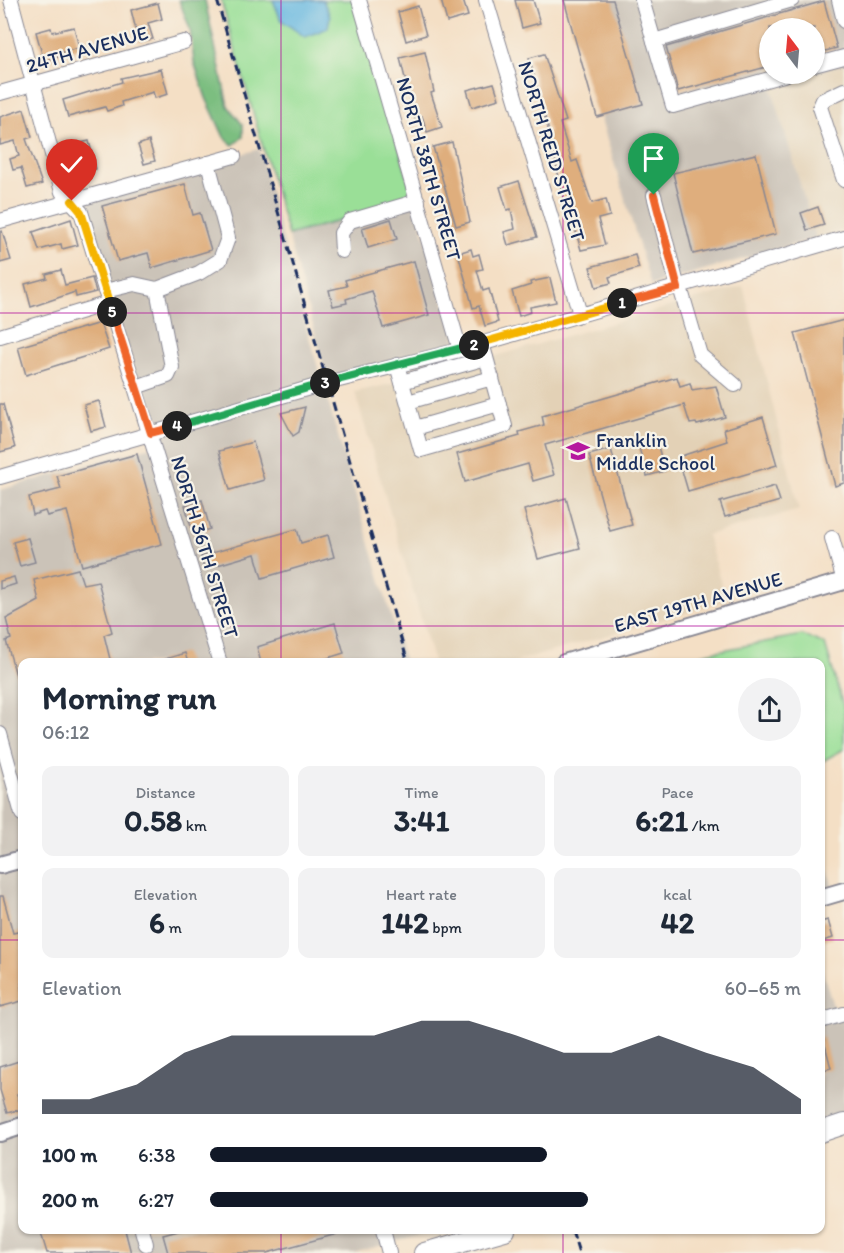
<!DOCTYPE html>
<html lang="en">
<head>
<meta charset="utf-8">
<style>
  :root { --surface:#fff; --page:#f2f2f3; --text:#1f2937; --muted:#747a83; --accent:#111827 }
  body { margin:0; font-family:Itim,sans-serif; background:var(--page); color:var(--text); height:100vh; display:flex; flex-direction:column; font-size:22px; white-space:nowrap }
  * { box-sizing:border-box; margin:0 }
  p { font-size:20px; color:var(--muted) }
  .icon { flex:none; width:33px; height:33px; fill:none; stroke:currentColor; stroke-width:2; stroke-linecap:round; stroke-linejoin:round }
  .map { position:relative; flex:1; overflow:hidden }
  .side { position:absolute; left:18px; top:658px; width:807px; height:576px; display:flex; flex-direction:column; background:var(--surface); border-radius:12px; box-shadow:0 2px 4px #0004 }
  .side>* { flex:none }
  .needle { width:39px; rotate:344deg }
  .controls { position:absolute; left:759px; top:18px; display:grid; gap:12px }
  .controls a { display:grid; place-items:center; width:66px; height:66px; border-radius:50%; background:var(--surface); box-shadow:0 2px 4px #0004; font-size:30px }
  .pin { position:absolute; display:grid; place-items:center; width:51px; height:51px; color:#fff; margin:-62px -26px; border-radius:50% 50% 50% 0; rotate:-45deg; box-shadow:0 0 6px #0007 }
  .pin .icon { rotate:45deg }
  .km { position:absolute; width:30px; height:30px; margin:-15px; border-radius:50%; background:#222; color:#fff; font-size:16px; line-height:30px; text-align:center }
  .round { display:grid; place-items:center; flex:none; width:63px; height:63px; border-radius:32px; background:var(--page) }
  .head { display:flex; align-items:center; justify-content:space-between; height:102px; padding:0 24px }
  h1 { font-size:33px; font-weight:700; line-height:45px }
  .stats { display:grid; grid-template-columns:repeat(3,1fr); gap:9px; height:102px; padding:6px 24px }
  .stats div { display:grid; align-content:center; border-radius:12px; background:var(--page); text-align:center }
  .stats b { font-size:30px; font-weight:700 }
  .stats small { font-size:16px; font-weight:400 }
  .stats p { font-size:16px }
  .chart { height:168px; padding:12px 24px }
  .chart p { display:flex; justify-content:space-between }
  .chart svg { width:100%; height:108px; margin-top:6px; fill:var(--accent); opacity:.7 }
  ul { padding:0 24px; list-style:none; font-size:20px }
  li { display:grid; grid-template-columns:96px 72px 1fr; align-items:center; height:45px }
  li i { height:15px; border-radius:8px; background:var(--accent) }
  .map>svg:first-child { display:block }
  .built { fill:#e3d1b6 }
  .industrial { fill:#cbc3b8 }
  .green { fill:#9adf97; stroke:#5a877a; stroke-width:1.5 }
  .forest { fill:#7bbe80; stroke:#4b766f; stroke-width:1.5 }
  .water { fill:#65b7e0; stroke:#40739f; stroke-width:1.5 }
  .building { fill:#dfae7d }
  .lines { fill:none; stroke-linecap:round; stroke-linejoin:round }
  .minor-casing { stroke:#888792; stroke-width:16 }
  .major-casing { stroke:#888792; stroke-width:20 }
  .highway-casing { stroke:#888792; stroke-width:22 }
  .minor { stroke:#fff; stroke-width:14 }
  .major { stroke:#fff; stroke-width:16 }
  .highway { stroke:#fff; stroke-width:20 }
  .rail { stroke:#1b2f5e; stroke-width:3; stroke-dasharray:9 4.5; stroke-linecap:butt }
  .split-1-casing { stroke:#fff; stroke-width:12 }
  .split-2-casing { stroke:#fff; stroke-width:12 }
  .split-3-casing { stroke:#fff; stroke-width:12 }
  .split-4-casing { stroke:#fff; stroke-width:12 }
  .split-5-casing { stroke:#fff; stroke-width:12 }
  .split-6-casing { stroke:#fff; stroke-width:12 }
  .split-1 { stroke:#f0652b; stroke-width:8 }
  .split-2 { stroke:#f5b400; stroke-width:8 }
  .split-3 { stroke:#22a559; stroke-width:8 }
  .split-4 { stroke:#22a559; stroke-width:8 }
  .split-5 { stroke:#f0652b; stroke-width:8 }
  .split-6 { stroke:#f5b400; stroke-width:8 }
  .grid { fill:none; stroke:#b5179e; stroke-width:1.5; stroke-opacity:0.55 }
  .labels { text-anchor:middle; stroke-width:4.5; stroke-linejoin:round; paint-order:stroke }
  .street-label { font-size:20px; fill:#1b2f5e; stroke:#f7f3e8 }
  .poi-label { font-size:20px; fill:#1b2f5e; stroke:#f7f3e8; text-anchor:start }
</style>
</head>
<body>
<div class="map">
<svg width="844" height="1253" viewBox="0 0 844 1253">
  <rect width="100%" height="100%" fill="#f7f3e8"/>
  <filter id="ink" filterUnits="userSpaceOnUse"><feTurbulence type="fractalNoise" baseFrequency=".0167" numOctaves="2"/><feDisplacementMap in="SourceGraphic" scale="12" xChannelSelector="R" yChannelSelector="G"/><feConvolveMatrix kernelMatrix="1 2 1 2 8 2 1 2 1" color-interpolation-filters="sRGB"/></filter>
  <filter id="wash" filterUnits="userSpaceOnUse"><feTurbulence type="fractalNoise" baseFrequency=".008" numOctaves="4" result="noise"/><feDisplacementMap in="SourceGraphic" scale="24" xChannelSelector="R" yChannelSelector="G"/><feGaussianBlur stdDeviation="1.35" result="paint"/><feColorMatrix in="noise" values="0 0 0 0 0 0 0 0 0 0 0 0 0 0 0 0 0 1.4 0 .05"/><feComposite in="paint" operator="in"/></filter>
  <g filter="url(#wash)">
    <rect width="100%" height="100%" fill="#f4dfc5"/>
    <g class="built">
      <path d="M844 64V230L816 238 771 85Z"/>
      <path d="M743 286 799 510 707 535 726 601 512 663H434L355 392 422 377Z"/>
    </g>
    <g class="industrial">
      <path d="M565 0H844V64L815 73 814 28H770V74H811L771 85 816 238 651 285Z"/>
      <path d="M259 149 306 327 405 663H22V1230H438L354 1253H0V490L165 443 160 426 152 428 82 200Z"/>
      <path d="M414 200 456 341 328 380 288 235Z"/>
      <path d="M820 845 834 891 820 894Z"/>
      <path d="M820 963 836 1016 844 1014V1125L820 1132Z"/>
    </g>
    <g class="green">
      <path d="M221 0H357L414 200 288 235Z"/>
      <path d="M802 635 825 644 844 709V749L821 762 820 663H677L707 653Z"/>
    </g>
    <path class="forest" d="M179 0H205L228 106 243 125V137L233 145 224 137 206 98 194 62 190 29Z"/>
    <path class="water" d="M273 0H323L330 16 328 28 305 37 281 20Z"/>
    <g id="blocks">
      <g class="building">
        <path d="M441 0H463L468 16 447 22Z"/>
        <path d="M515 0H533L540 23 522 28Z"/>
        <path d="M564 0H613L643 104 597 117Z"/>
        <path d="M824 1 837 48 814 54V28H770V66L678 91 666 47Z"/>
        <path d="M158 3 162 19 148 23 153 39 139 42 131 10Z"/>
        <path d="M418 6 426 35 406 41 398 12Z"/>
        <path d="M74 27 79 48 58 53V57L44 61 36 32 51 28 52 32Z"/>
        <path d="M425 52 434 92 431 93 442 127 427 132 422 116 415 119 400 58Z"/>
        <path d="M544 54 566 121 560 123 572 162 577 160 592 203 606 199 610 216 598 219 605 245 581 250 568 203 565 204 554 155 544 133 549 132 529 58Z"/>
        <path d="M161 69 168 94 155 98 153 92 121 102 122 106 107 111 105 107 68 117 63 100 122 82 121 78Z"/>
        <path d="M494 83 499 99 472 107 467 90Z"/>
        <path d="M24 109 32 137 26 139 42 184 27 188 21 168 13 170 10 159 19 156 15 141 0 145V117Z"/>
        <path d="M89 141 96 169 79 173 72 145Z"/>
        <path d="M149 141 155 161 144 164 138 145Z"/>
        <path d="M452 142 470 222 456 226 433 147Z"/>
        <path d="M756 154 776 234 693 254 673 173Z"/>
        <path d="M519 181 537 237 508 245 504 232 515 229 511 209 507 210 500 187Z"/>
        <path d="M185 184 193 215 200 213 211 250 152 268 148 253 118 261 102 206Z"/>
        <path d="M818 207 824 225 807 230 801 213Z"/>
        <path d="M71 219 78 245 62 249 61 244 39 250 33 232Z"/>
        <path d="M391 219 397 239 368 248 362 228Z"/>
        <path d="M2 231 11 260 0 263V232Z"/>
        <path d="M471 249 473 256 479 254 483 269 477 270 483 291 489 289 498 322 485 326 479 306 473 308 458 253Z"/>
        <path d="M635 255 639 268 609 277 611 283 596 287 590 267Z"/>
        <path d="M414 261 429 315 383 328 372 291 346 299 347 303 333 306 329 290 347 286 345 280Z"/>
        <path d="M61 270 65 285 92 278 96 292 76 297 75 292 31 307 25 284 47 278 46 274Z"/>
        <path d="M550 278 556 302 530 307 531 312 519 316 512 291 531 285 530 282Z"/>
        <path d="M844 320V483L835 486 795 333Z"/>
        <path d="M100 323 109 349 26 375 18 347Z"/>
        <path d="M677 377 680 386 690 383 692 390 716 386 725 417 697 425 696 423 690 424 684 405 545 445 554 475 533 481 528 464 465 482 457 454 520 436 519 432 544 425 542 416Z"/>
        <path d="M99 401 106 427 91 431 84 405Z"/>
        <path d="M0 404H3L15 448 0 452Z"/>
        <path d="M305 407 299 432 293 436 281 413Z"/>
        <path d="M763 417 777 465 688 491 678 457 727 441 724 429Z"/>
        <path d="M655 436 665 471 647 476 637 441Z"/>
        <path d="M253 442 264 480 230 490 219 451Z"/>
        <path d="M611 449 632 525 610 531 589 455Z"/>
        <path d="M137 454 162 544 82 566 67 511 47 516 45 511 33 515 29 497 61 489 57 476Z"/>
        <path d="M775 486 780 501 725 517 720 502Z"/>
        <path d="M566 498 580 548 538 559 524 510Z"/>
        <path d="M202 500 210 529 193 534 185 505Z"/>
        <path d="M297 529 301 543 328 535 334 557 262 578 255 554 204 569 201 556Z"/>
        <path d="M28 538 35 562 20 566 13 542Z"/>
        <path d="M78 569 83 584 98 581 112 632 104 635 111 663H22V688L20 689 6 641 11 639 6 619 39 601 34 580Z"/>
        <path d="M14 577 16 584 0 589V581Z"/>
        <path d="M335 623 344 653 312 663H261L257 647Z"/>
        <path d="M185 653 188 663H160L159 661Z"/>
        <path d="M0 896H3L13 933 22 931V1001L0 1007Z"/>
        <path d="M828 920 833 938 820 942V922Z"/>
        <path d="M823 1037 831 1068 820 1071V1038Z"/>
        <path d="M22 1060V1093L17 1094 22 1109 7 1113 0 1090V1067Z"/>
        <path d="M40 1230H125L131 1253H47Z"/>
        <path d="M182 1230H341V1233L267 1253H168L163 1235Z"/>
      </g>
    </g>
  </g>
  <g filter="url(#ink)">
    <use href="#blocks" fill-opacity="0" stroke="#888792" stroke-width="1.5"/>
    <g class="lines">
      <g class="minor-casing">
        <g id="minor">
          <path d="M11 0 62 192 81 212 220 663"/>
          <path d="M359 0 460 350"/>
          <path d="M486 0 580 314"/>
          <path d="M642 0 673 106 787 74"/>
          <path d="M839 0 844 21"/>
          <path d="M654 41 792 0"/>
          <path d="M814 65 844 57"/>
          <path d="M844 90 823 100 820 107 844 180"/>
          <path d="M0 93 184 42"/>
          <path d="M654 195 678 288"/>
          <path d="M0 221 234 156"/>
          <path d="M342 251 341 233 350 221 418 201"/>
          <path d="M680 287 700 355 735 385"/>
          <path d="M105 291 134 284 157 289 199 273 220 260 228 238 208 163"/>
          <path d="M0 336 109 303"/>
          <path d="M397 365 421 450 505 426 482 343"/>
          <path d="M402 382 486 358"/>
          <path d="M136 387 168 376 172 367 157 289"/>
          <path d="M408 402 492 378"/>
          <path d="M415 428 499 404"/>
          <path d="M0 477 327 383 460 350 844 238"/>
          <path d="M832 538 844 581"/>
          <path d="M0 734 22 814"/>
          <path d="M820 1021 844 1014"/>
          <path d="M142 1230 146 1244"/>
          <path d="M383 1230 389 1253"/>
        </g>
      </g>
      <g class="major-casing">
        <g id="major">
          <path d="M564 663 844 581"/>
          <path d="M0 865 22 859"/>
          <path d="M820 898 844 891"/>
          <path d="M0 1133 22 1126"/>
        </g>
      </g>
      <g class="highway-casing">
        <g id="highway">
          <path d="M820 1132 844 1124"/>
          <path d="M424 1253 505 1230"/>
        </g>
      </g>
      <use href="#minor" class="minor"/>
      <use href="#major" class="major"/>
      <use href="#highway" class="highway"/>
      <g class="rail">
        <path d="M217 0 408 663"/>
        <path d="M572 1230 579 1253"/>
      </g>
    </g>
  </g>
  <g class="lines" filter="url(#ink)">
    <g class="split-1-casing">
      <path id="split-1" d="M622 303 678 288 654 195"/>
    </g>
    <g class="split-2-casing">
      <path id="split-2" d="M474 345 622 303"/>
    </g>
    <g class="split-3-casing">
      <path id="split-3" d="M325 383 474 345"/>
    </g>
    <g class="split-4-casing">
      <path id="split-4" d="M177 426 325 383"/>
    </g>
    <g class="split-5-casing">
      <path id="split-5" d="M112 312 151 433 177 426"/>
    </g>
    <g class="split-6-casing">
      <path id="split-6" d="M72 201 81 212 112 312"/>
    </g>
    <use href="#split-1" class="split-1"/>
    <use href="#split-2" class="split-2"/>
    <use href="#split-3" class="split-3"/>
    <use href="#split-4" class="split-4"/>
    <use href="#split-5" class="split-5"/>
    <use href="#split-6" class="split-6"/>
  </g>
  <path class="grid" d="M281 0V663M563 0V663M0 313H844M0 626H844M0 940H22M820 940H844M281 1230V1253M563 1230V1253"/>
  <defs>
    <g id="school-bare" transform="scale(1.8)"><path d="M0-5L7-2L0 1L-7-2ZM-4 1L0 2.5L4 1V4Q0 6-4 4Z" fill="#b5179e" stroke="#f7f3e8" stroke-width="2.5" paint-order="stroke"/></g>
  </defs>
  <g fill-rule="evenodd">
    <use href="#school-bare" x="578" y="451"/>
  </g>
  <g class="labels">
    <g class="street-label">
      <text transform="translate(87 49) rotate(-16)" y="7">24TH AVENUE</text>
      <text transform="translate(552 151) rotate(73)" y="7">NORTH REID STREET</text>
      <text transform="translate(429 169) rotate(74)" y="7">NORTH 38TH STREET</text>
      <text transform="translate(205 547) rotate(73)" y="7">NORTH 36TH STREET</text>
      <text transform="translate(698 602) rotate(-16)" y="7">EAST 19TH AVENUE</text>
    </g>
    <g class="poi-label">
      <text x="596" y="447">Franklin<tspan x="596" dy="23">Middle School</tspan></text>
    </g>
  </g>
</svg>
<div class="controls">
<a><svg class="needle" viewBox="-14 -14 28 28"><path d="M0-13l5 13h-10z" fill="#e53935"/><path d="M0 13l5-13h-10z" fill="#747a83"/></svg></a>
</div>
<div class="pin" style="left:654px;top:195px;background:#1e9e55"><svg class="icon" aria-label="arrive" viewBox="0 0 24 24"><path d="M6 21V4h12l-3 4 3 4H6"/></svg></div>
<div class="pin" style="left:72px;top:201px;background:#d93025"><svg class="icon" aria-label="check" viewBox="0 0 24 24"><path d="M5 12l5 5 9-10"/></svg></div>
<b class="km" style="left:622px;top:303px">1</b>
<b class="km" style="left:474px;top:345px">2</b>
<b class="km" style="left:325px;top:383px">3</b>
<b class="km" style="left:177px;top:426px">4</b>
<b class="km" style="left:112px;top:312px">5</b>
<section class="side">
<div class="head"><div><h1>Morning run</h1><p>06:12</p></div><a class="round"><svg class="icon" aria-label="share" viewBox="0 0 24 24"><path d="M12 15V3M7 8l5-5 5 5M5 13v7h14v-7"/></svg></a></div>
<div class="stats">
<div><p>Distance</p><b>0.58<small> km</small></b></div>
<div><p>Time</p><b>3:41</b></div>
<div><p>Pace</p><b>6:21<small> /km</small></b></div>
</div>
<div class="stats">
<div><p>Elevation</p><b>6<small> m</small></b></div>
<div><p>Heart rate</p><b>142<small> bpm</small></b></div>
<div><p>kcal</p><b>42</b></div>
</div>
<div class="chart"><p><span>Elevation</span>60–65 m</p>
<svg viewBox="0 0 160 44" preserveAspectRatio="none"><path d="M0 44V38L10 38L20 32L30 19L40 12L50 12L60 12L70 12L80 6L90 6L100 12L110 19L120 19L130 12L140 19L150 25L160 38V44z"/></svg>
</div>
<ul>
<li><b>100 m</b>6:38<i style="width:57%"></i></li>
<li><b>200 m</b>6:27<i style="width:64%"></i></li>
</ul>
</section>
</div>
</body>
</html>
